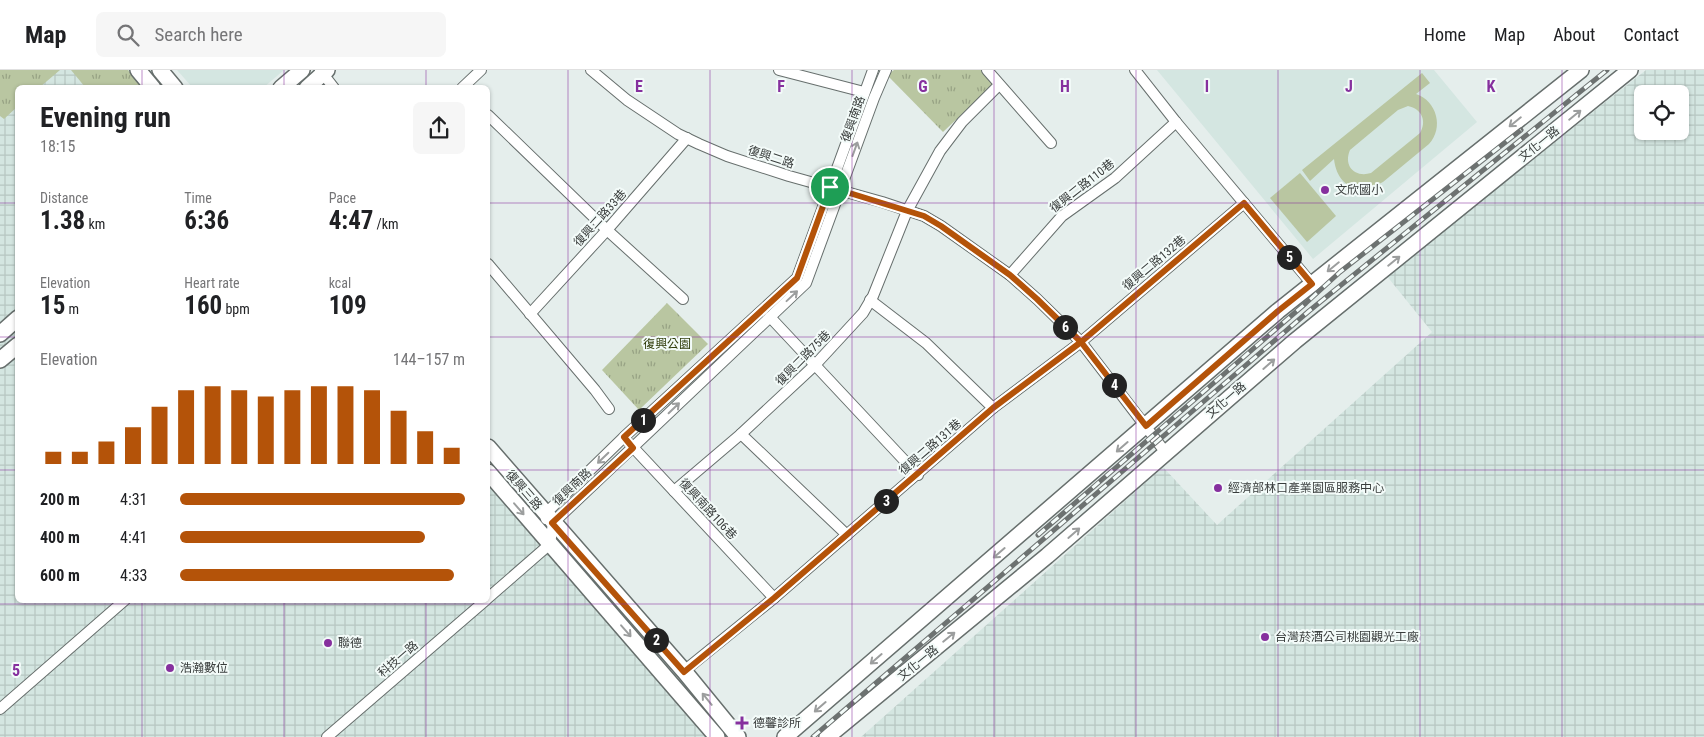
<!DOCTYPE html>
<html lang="en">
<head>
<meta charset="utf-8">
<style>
  :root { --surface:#fff; --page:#f6f6f6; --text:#202124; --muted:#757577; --line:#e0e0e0; --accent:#b45309 }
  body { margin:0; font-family:"Roboto Condensed","Noto Sans TC",sans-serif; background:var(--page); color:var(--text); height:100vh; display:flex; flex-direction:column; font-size:19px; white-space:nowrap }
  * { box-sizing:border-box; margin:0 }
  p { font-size:16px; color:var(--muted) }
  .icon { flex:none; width:28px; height:28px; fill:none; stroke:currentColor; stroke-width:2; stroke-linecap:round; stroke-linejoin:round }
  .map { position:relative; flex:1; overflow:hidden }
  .side { position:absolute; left:15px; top:15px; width:475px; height:518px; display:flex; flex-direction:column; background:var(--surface); border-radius:8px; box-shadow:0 1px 4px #0004 }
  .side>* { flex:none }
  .tools { position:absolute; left:1634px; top:15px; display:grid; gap:10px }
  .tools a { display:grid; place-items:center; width:55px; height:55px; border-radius:8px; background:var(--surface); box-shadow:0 1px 4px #0004; font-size:25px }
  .pin { position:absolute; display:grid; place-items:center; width:42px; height:42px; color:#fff; margin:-21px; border:2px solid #fff; border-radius:50%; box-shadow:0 1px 5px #0007 }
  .km { position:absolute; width:25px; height:25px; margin:-12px; border-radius:50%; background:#222; color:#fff; font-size:14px; line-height:25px; text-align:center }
  .round { display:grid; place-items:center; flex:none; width:52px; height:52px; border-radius:8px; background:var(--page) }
  .head { display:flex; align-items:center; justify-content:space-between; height:85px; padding:0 25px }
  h1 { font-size:28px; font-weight:700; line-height:38px }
  .figures { display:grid; grid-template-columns:repeat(3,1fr); gap:8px; height:85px; padding:5px 25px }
  .figures div { display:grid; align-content:center }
  .figures b { font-size:25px; font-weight:700 }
  .figures small { font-size:14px; font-weight:400 }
  .figures p { font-size:14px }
  .chart { height:140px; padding:10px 25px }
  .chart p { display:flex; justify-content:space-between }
  .chart svg { width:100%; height:90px; margin-top:5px; stroke:var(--accent); stroke-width:6 }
  ul { padding:0 25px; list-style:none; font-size:16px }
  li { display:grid; grid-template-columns:80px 60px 1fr; align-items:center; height:38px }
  li i { height:12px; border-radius:6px; background:var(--accent) }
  header { display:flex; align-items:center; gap:30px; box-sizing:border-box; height:70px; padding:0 25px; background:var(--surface); border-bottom:1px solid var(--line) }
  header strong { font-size:24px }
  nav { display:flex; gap:28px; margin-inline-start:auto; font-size:18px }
  .search { width:350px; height:45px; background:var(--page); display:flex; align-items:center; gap:12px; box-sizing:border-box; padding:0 18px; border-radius:8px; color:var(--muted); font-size:19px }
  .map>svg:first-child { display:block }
  .built { fill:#d4e6e1 }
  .industrial { fill:url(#industrial-grid); fill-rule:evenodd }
  .park { fill:url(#park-tufts) }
  .pitch { fill:#b9c6a1; fill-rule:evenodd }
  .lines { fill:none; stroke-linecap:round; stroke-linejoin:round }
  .street-casing { stroke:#676f6d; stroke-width:12 }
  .secondary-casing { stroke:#676f6d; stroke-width:18 }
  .street { stroke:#fff; stroke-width:10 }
  .secondary { stroke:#fff; stroke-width:15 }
  .rail-casing { stroke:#6d7271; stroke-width:5 }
  .rail { stroke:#f3fbf9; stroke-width:3; stroke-dasharray:9; stroke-linecap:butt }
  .oneway { stroke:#9c9e9e }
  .route-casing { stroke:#fff; stroke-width:10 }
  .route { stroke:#b45309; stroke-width:6 }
  .grid { fill:none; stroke:#86309e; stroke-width:1; stroke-opacity:0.55 }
  .poi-dot { fill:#86309e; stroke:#f3fbf9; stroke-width:2 }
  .labels { text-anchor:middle; stroke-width:4; stroke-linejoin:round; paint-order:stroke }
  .street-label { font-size:12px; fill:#393d3c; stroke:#f3fbf9 }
  .poi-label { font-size:12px; fill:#393d3c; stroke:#f3fbf9; text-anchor:start }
  .park-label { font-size:12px; fill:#303d0a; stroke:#f3fbf9 }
  .grid-label { font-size:16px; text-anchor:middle; font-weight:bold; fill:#86309e; stroke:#f3fbf9; stroke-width:4; stroke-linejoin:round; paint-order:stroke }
</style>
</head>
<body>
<header>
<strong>Map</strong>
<div class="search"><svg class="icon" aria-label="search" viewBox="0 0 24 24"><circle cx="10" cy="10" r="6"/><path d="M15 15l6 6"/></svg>Search here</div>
<nav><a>Home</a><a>Map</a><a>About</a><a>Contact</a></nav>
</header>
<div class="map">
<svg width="1704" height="667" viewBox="0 0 1704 667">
  <defs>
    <pattern id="industrial-grid" width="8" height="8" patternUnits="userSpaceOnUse" patternTransform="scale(1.25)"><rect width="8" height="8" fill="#d4e6e1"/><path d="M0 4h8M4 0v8" fill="none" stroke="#b7c6c2"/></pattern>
    <pattern id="park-tufts" width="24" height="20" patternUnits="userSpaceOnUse" patternTransform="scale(1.25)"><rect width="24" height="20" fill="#b9c6a1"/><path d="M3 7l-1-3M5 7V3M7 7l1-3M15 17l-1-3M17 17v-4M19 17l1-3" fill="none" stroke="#97a284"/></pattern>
  </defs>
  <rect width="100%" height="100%" fill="#e5eeec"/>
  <g class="built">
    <path d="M177 0H284L263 18 192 17Z"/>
    <path d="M1157 0H1434L1477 52 1313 189Z"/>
  </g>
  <g class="industrial">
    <path d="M0 0H156L170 17 18 18V530H488V377L732 667H0Z"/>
    <path d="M1646 0H1704V667H861L1163 397 1217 455 1432 262 1386 205ZM1642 24H1680V61H1642Z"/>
  </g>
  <g class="park">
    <path d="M0 0H60L40 17 18 18 17 37 4 49 0 46Z"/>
    <path d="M71 0H128L143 17H85Z"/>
    <path d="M894 0H982L993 15 943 62 887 5Z"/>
    <path d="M667 233 708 274 639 340 602 300Z"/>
  </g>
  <g class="pitch">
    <path d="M1422 3 1430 13 1416 24C1437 31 1444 58 1429 74L1383 112C1359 126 1337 117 1334 89L1310 111 1302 100ZM1408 36C1422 39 1427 51 1420 63L1371 103C1355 108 1343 96 1350 80L1398 40Z"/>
    <path d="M1300 103 1336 146 1307 172 1270 128Z"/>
  </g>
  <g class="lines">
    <g class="street-casing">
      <g id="street">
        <path d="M320 0 334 18"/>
        <path d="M591 0 627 30 678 64 699 74 727 86 789 106 882 132 924 146 941 156 1010 205 1037 229 1081 272 1166 383"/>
        <path d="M779 0 864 22"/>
        <path d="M987 0 1051 73"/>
        <path d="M1135 0 1176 52 1312 214"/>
        <path d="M462 18 481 0"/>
        <path d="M488 45 607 160 683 229"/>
        <path d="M488 194 595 320 609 339"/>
        <path d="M1010 205 1062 146 1115 108 1176 52"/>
        <path d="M870 230 926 273 993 338"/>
        <path d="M530 244 607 160 687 68"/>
        <path d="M770 247 918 405"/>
        <path d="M741 364 847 465"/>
        <path d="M630 374 774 528"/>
        <path d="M674 421 741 364 815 295 863 243 873 226 907 141 940 81 962 52 999 15"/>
        <path d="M546 449 545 444 624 367 797 208 873 0"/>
        <path d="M550 474 553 453 806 213 874 28 886 0"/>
        <path d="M488 528 550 474"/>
        <path d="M684 601 774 528 993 338 1081 272 1244 133"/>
        <path d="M0 639 125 530"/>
        <path d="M327 667 486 530"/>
      </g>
    </g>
    <g class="secondary-casing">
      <g id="secondary">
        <path d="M138 0 153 18"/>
        <path d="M160 0 175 18"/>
        <path d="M281 18 302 0"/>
        <path d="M307 18 327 0"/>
        <path d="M0 264 18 248"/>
        <path d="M0 290 18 275"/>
        <path d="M488 377 684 601 738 667"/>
        <path d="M488 402 717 667"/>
        <path d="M785 667 1278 241 1581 0"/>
        <path d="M827 667 1047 486 1295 271 1630 0"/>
      </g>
    </g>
    <use href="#street" class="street"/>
    <use href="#secondary" class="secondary"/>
    <g class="rail-casing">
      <g id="rail">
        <path d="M1038 465 1306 233 1340 202 1521 60"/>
        <path d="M813 667 1309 241 1607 0"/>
      </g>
    </g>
    <use href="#rail" class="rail"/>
  </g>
  <defs><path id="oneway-shaft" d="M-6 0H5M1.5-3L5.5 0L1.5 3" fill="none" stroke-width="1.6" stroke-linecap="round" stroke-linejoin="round" transform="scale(1.25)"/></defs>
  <g class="oneway">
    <use href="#oneway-shaft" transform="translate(1575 45) rotate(-39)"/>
    <use href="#oneway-shaft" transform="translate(1515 52) rotate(141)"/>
    <use href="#oneway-shaft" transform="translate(855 79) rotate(-70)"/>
    <use href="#oneway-shaft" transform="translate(1394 191) rotate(-39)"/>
    <use href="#oneway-shaft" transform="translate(1333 197) rotate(141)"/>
    <use href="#oneway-shaft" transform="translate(792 226) rotate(-43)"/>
    <use href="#oneway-shaft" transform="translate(1269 294) rotate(-41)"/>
    <use href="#oneway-shaft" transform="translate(674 338) rotate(-44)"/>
    <use href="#oneway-shaft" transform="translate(1122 377) rotate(139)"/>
    <use href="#oneway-shaft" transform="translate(603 388) rotate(136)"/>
    <use href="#oneway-shaft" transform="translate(519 439) rotate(49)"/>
    <use href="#oneway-shaft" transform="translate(1074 463) rotate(-41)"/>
    <use href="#oneway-shaft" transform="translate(999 483) rotate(139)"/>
    <use href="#oneway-shaft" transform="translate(626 561) rotate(49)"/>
    <use href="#oneway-shaft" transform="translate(949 567) rotate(-39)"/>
    <use href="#oneway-shaft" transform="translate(876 589) rotate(139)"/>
    <use href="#oneway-shaft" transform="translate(707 629) rotate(-129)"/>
    <use href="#oneway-shaft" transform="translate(820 637) rotate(139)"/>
  </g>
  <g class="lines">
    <g class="route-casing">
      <path id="route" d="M830 117 797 208 624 367 633 378 552 453 684 602 774 528 993 338 1081 272 1146 356 1278 241 1312 214 1244 133 1081 272 1037 229 1010 205 941 156 924 146 830 117"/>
    </g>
    <use href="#route" class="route"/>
  </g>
  <path class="grid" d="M142 0V18M284 0V18M426 0V18M568 0V667M710 0V667M852 0V667M994 0V667M1136 0V667M1278 0V667M1420 0V667M1562 0V667M0 133H18M488 133H1704M0 267H18M488 267H1704M0 400H18M488 400H1704M142 530V667M284 530V667M426 530V667M0 534H1704"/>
  <g class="poi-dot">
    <circle cx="1325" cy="120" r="5"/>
    <circle cx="1218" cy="418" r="5"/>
    <circle cx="1265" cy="567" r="5"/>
    <circle cx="328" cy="573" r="5"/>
    <circle cx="170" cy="598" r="5"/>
    <path d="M739.5 645.5h5v5h5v5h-5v5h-5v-5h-5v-5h5z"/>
  </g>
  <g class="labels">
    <g class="street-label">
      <text transform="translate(853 49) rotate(-70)" y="4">復興南路</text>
      <text transform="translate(1539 74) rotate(-39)" y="4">文化一路</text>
      <text transform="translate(771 87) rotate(18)" y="4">復興二路</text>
      <text transform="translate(1082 116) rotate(-38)" y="4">復興二路110巷</text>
      <text transform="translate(600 148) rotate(-48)" y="4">復興二路33巷</text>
      <text transform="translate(1154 193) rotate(-40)" y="4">復興二路132巷</text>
      <text transform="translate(803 288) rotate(-45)" y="4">復興二路75巷</text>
      <text transform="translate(1226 330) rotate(-41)" y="4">文化一路</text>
      <text transform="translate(930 377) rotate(-41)" y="4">復興二路131巷</text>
      <text transform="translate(572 417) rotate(-43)" y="4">復興南路</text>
      <text transform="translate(524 420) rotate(49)" y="4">復興三路</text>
      <text transform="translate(708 439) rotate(47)" y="4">復興南路106巷</text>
      <text transform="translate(398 589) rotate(-41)" y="4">科技一路</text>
      <text transform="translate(918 593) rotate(-39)" y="4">文化一路</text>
    </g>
    <g class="poi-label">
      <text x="1335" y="124">文欣國小</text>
      <text x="1228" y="422">經濟部林口產業園區服務中心</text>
      <text x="1275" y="571">台灣菸酒公司桃園觀光工廠</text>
      <text x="338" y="577">聯德</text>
      <text x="180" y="602">浩瀚數位</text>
      <text x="753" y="657">德馨診所</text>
    </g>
    <g class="park-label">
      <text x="667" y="278">復興公園</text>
    </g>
  </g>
  <g class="grid-label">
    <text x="639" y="22">E</text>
    <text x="781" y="22">F</text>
    <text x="923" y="22">G</text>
    <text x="1065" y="22">H</text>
    <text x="1207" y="22">I</text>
    <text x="1349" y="22">J</text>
    <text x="1491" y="22">K</text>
    <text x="16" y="606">5</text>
  </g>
</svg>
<div class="tools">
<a><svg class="icon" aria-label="locate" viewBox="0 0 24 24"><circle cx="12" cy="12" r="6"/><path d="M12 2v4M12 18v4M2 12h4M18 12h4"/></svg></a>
</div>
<div class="pin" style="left:830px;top:117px;background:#1e9e55"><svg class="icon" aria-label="arrive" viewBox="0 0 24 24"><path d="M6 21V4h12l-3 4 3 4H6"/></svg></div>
<b class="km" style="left:643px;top:350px">1</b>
<b class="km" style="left:656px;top:570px">2</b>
<b class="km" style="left:886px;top:431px">3</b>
<b class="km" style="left:1114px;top:315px">4</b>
<b class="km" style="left:1289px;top:187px">5</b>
<b class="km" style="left:1065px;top:257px">6</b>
<section class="side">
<div class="head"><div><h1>Evening run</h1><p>18:15</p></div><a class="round"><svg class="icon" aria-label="share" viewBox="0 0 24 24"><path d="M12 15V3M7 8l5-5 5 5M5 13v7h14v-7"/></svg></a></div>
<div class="figures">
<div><p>Distance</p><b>1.38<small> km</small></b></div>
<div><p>Time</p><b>6:36</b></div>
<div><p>Pace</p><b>4:47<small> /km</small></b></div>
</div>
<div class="figures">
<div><p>Elevation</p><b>15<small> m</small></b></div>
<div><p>Heart rate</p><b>160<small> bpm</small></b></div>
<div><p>kcal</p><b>109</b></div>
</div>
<div class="chart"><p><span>Elevation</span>144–157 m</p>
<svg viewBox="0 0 160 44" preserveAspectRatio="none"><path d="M5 44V38M15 44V38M25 44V33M35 44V26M45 44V16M55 44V8M65 44V6M75 44V8M85 44V11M95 44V8M105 44V6M115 44V6M125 44V8M135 44V18M145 44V28M155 44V36"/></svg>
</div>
<ul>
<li><b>200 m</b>4:31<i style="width:100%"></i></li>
<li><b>400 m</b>4:41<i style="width:86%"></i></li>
<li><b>600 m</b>4:33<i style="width:96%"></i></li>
</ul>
</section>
</div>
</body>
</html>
